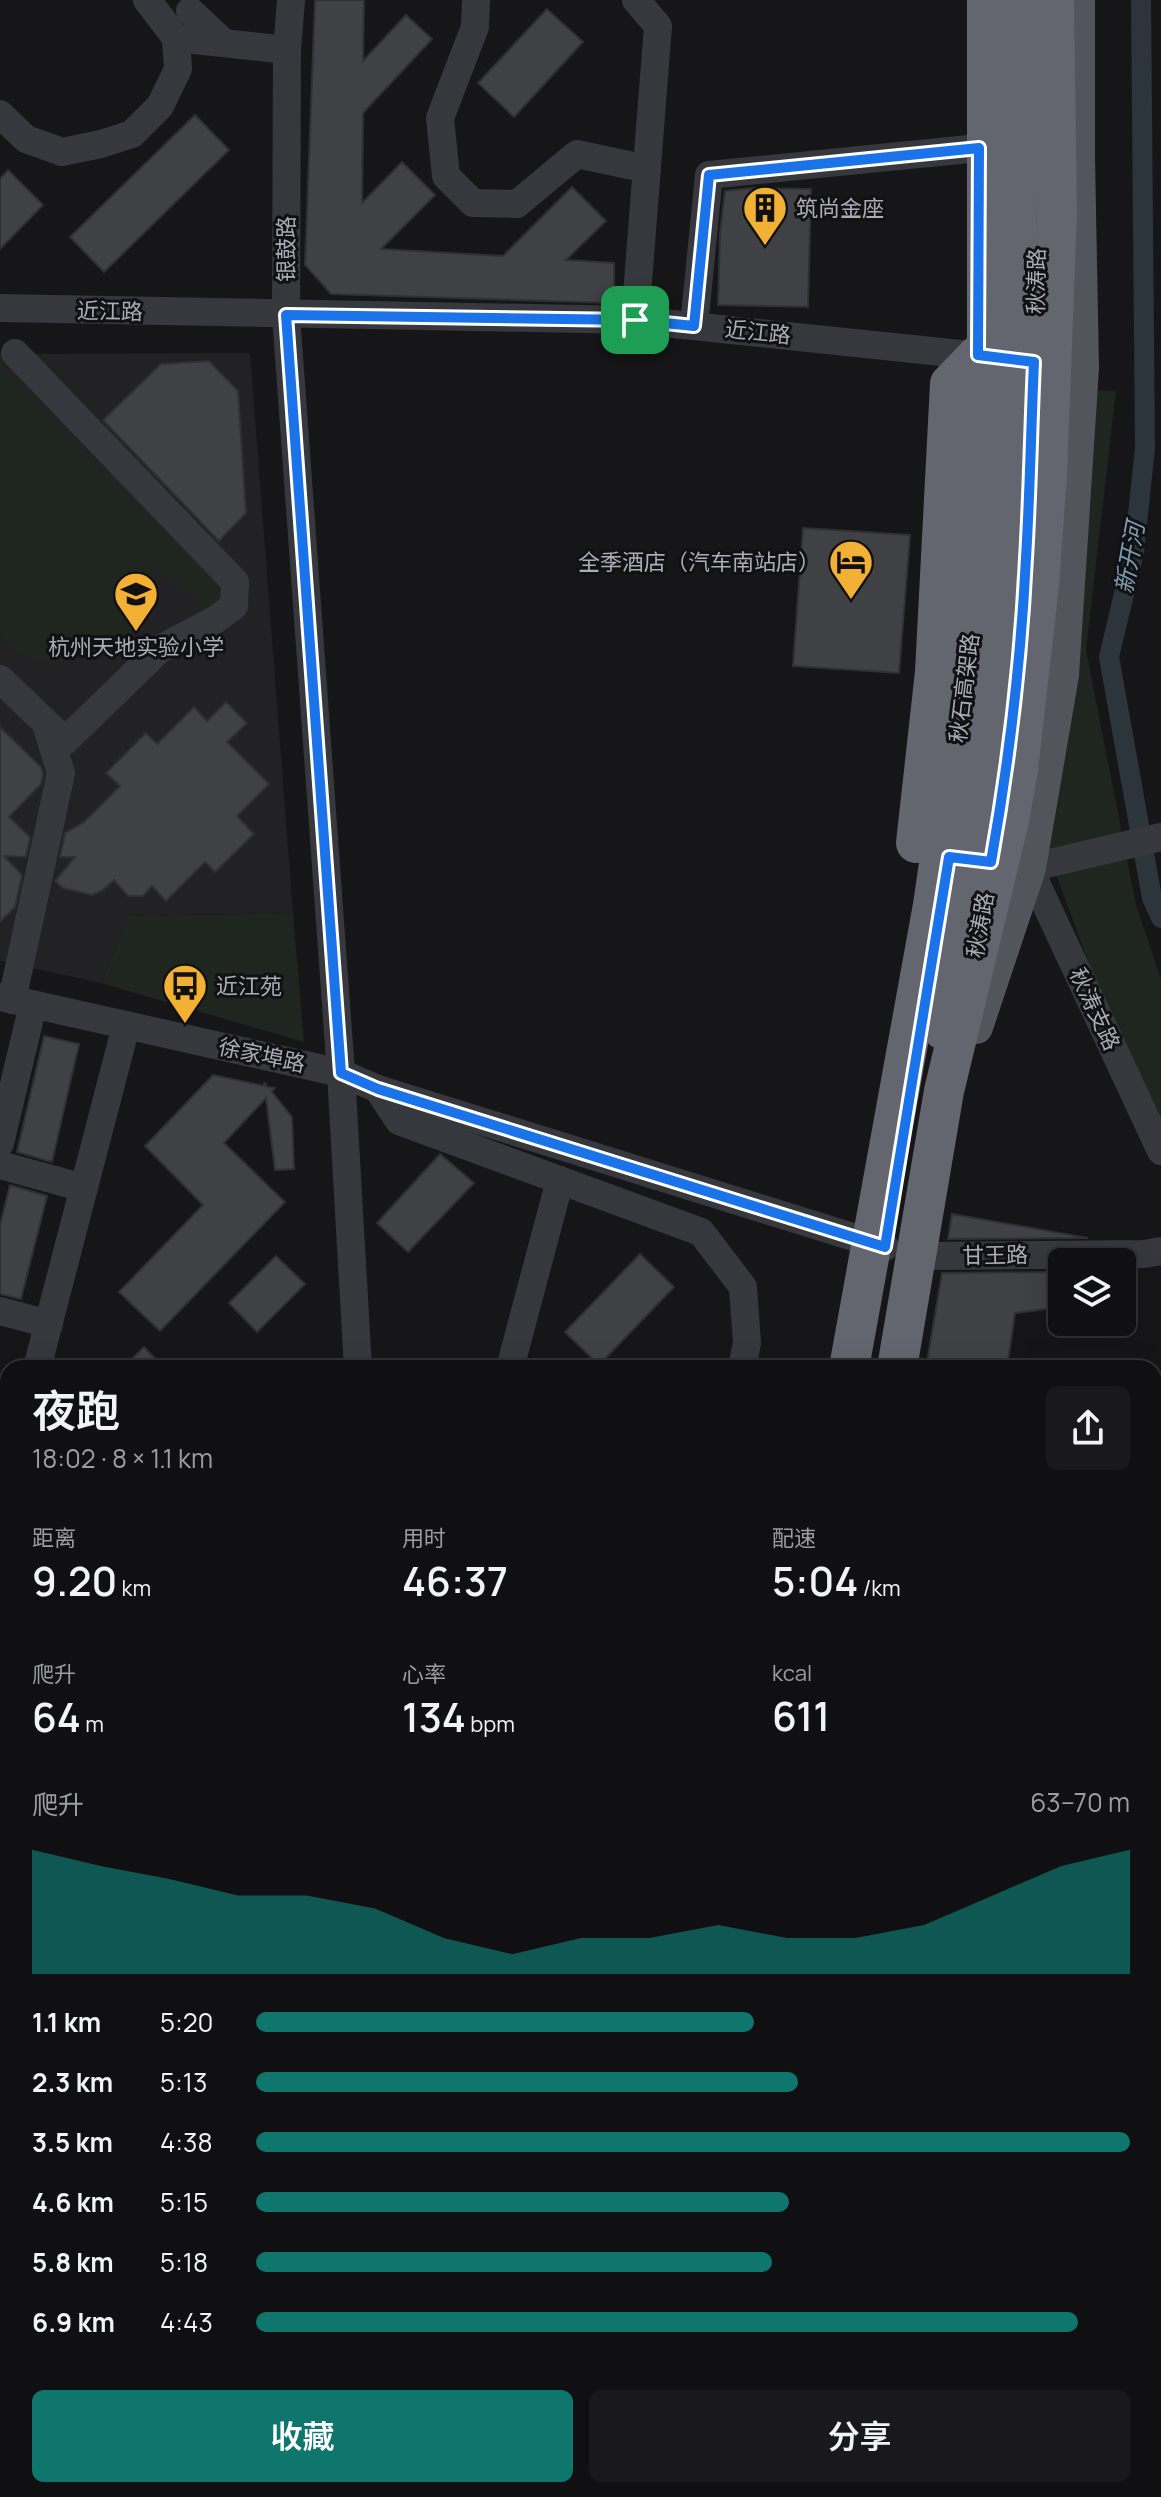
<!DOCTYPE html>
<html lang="zh">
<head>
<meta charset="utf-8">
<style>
  :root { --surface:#101012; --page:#19191b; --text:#f1f3f6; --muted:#9c9d9f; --line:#303032; --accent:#0f766e }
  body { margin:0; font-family:Manrope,"Noto Sans SC",sans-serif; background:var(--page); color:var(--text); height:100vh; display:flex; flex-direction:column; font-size:30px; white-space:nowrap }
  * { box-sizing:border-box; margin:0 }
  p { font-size:26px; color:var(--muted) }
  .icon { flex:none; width:44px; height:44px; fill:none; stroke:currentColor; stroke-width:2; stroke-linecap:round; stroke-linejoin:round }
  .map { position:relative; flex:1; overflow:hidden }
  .panel { position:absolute; left:0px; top:1360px; width:1162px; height:1138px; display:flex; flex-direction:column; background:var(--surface); border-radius:24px 24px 0 0; box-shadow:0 8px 32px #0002,0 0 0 2px var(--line) }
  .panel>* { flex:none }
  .tools { position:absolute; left:1048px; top:1248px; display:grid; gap:16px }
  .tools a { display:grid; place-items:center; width:88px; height:88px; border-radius:12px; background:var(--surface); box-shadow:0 8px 32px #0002,0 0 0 2px var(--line); font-size:40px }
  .pin { position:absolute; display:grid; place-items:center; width:68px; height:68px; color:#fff; margin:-34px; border-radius:16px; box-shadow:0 4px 12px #0006 }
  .round { display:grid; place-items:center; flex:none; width:84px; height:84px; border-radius:12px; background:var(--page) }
  .overview { display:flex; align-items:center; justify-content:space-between; height:136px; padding:0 32px }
  h1 { font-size:44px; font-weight:600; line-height:60px }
  .metrics { display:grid; grid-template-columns:repeat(3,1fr); gap:12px; height:136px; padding:8px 32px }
  .metrics div { display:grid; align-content:center }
  .metrics b { font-size:40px; font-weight:600 }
  .metrics small { font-size:22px; font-weight:400 }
  .metrics p { font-size:22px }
  .chart { height:224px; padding:16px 32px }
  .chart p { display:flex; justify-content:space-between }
  .chart svg { width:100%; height:144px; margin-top:8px; fill:var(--accent); opacity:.7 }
  .cta { display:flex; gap:16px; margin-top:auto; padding:16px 32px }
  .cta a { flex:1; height:92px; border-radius:12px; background:var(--accent); color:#fff; font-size:32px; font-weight:600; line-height:92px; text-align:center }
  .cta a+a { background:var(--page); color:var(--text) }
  ul { padding:0 32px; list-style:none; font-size:26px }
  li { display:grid; grid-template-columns:128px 96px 1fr; align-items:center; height:60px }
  li i { height:20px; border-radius:10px; background:var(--accent) }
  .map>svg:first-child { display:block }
  .built { fill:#222225 }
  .green { fill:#1e261f }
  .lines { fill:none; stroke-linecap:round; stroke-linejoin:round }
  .canal { stroke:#2c353c; stroke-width:20 }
  .building { fill:#404145; stroke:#303034; stroke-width:2 }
  .minor { stroke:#37383d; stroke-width:28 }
  .major { stroke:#53555c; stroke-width:34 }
  .highway { stroke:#63666e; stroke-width:40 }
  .highway-bridge { stroke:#63666e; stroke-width:40 }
  .route-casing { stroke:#fff; stroke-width:16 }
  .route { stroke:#1a73e8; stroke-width:10 }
  .labels { text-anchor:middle; stroke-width:6; stroke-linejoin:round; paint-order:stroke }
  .poi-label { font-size:22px; fill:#a8adb8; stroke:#111113; text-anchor:start }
  .street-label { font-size:22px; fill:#a8adb8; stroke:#111113 }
  .water-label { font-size:24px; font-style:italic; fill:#7f9bb3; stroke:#111113 }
</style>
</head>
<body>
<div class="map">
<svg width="1161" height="2497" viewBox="0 0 1161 2497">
  <rect width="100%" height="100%" fill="#161618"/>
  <path class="built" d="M250 353 293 913 128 916 101 983 0 961V354Z"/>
  <g class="green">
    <path d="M0 363 226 591 206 612 156 565C154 580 153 599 146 613 124 659 61 677 18 652 11 648 6 640 0 635Z"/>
    <path d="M1030 390 1116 391 1086 650 1136 905 1161 979V1161L1056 874 1017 741Z"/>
    <path d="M293 913 304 1042 101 983 128 916Z"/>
  </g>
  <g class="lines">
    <path class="canal" d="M1141 0 1145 448 1134 552 1109 657 1152 898 1161 918"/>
  </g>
  <g class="building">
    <path d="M315 0H364L363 61 406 15 432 39 363 113 362 203 402 162 435 195 381 249 503 256 572 187 606 221 566 260 614 263V303L331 294 305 265Z"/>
    <path d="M547 9 583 42 514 117 478 83Z"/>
    <path d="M195 115 229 150 104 272 70 237Z"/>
    <path d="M8 170 43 205 0 249V179Z"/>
    <path d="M752 188 811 189 808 307 718 305 720 233 725 191Z"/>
    <path d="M209 361 238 391 246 513 219 541 103 420 161 364Z"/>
    <path d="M803 528 910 535 899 673 793 666Z"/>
    <path d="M226 702 247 723 227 742 269 784 237 816 254 834 215 872 205 862 166 901 152 886 143 896H128L114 880 103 890 92 895 63 888 55 881 75 857H60L65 833 84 822 120 786 106 773 146 733 157 744 194 707 207 721Z"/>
    <path d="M0 727 41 767 43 774 41 784 9 817 30 837 26 857 4 856 22 875 15 907 0 922Z"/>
    <path d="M44 1036 79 1044 52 1162 17 1152Z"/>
    <path d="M213 1075 265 1086 264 1082 268 1087 275 1088 272 1092 292 1117 294 1169 275 1170 266 1098 224 1143 285 1202 160 1331 119 1292 203 1205 145 1146Z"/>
    <path d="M440 1154 474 1183 408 1252 377 1223Z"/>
    <path d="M10 1185 47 1196 21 1299 0 1294V1225Z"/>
    <path d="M952 1214 1088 1238 948 1239Z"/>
    <path d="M640 1254 674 1287 599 1365 565 1332Z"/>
    <path d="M276 1256 305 1284 257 1332 229 1303Z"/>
    <path d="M1062 1272V1307L1015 1313 1007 1368H926L942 1273Z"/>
    <path d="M144 1347 164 1368H123Z"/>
  </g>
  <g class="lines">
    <g class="minor">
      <path d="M291 0 287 50 286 315 341 1073 358 1368"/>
      <path d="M476 0 475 27 440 118 446 176 473 203 517 204 577 154 647 169"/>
      <path d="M190 11 224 43"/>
      <path d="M176 38 287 50"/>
      <path d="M0 114 26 139 62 152 101 144 132 134 160 106 178 69 176 38 147 0"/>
      <path d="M0 308 635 320 989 357"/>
      <path d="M635 320 658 26 636 0"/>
      <path d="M694 326 709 175 979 148"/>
      <path d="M0 679 65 741 160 649 215 620 234 606 235 582 15 353"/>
      <path d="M1014 866 1029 868 1161 837"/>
      <path d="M1029 868 1161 1151"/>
      <path d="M0 997 341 1073 378 1089 885 1247"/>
      <path d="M12 1000 61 773 46 724"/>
      <path d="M378 1089 399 1121 701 1232 743 1287 747 1343 742 1368"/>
      <path d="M0 1143 33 1005"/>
      <path d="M0 1165 84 1188"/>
      <path d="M925 1256 1144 1254 1161 1251"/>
      <path d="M0 1311 49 1324"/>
      <path d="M37 1368 126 1026"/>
      <path d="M510 1368 560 1180"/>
      <path d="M0 1441 8 1443"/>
      <path d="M0 1522 8 1487"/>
      <path d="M0 1577 8 1579"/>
      <path d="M0 1753 8 1754"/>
    </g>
    <g class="major">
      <path d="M1036 269 1038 162"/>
      <path d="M976 1027 1029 868 1062 675 1082 368 1078 158V0"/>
      <path d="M0 2172H8"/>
      <path d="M1154 2256 1161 2255"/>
      <path d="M0 2313 8 2314"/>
      <path d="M1154 2358 1161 2357"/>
      <path d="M672 2490 678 2497"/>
      <path d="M774 2490 775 2497"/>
    </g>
    <g class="highway">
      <path d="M1054 0 1057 214"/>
      <path d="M935 672 950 384 978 355"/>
      <path d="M942 1029 963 909"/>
      <path d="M738 2490V2497"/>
    </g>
    <g class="highway-bridge">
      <path d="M916 843 935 672"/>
      <path d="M963 909 990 735 1007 583 1015 372 1019 0"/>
      <path d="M849 1368 933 905 970 650 987 369V0"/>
      <path d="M897 1368 944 1091 1009 820 1018 769 1039 585 1047 474 1057 214"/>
    </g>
  </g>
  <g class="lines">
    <g class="route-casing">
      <path id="route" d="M979 148 978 355 1034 362C1031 428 1030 493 1026 558 1021 660 1009 762 991 862L949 857 885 1247 378 1089 341 1073 286 315 635 320 694 326 709 175Z"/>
    </g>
    <use href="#route" class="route"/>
  </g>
  <defs>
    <g id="building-pin" transform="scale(2.3)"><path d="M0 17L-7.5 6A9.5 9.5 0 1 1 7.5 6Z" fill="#f2b134" stroke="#111113"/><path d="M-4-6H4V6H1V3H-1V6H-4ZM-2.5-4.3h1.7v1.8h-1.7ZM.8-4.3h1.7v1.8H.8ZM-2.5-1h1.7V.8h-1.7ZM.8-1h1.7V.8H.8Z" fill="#111"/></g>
    <g id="hotel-pin" transform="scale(2.3)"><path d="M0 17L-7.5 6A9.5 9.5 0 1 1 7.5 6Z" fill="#f2b134" stroke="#111113"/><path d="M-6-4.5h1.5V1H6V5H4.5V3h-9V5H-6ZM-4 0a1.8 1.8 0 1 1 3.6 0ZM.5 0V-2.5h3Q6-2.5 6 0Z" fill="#111"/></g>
    <g id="school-pin" transform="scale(2.3)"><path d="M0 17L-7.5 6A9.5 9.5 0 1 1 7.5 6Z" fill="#f2b134" stroke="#111113"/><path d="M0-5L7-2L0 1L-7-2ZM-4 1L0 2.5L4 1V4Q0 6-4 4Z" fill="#111"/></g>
    <g id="bus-pin" transform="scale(2.3)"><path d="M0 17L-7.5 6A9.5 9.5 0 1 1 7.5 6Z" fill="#f2b134" stroke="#111113"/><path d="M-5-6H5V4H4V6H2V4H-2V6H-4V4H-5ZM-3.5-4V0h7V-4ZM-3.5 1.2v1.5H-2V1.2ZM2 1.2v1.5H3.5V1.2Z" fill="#111"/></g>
  </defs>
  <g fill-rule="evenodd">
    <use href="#building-pin" x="765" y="208"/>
    <use href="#hotel-pin" x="851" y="562"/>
    <use href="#school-pin" x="136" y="594"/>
    <use href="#bus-pin" x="185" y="986"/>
  </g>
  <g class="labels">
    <g class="poi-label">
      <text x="796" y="216">筑尚金座</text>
      <text x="820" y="570" text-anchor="end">全季酒店（汽车南站店）</text>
      <text x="136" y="655" text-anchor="middle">杭州天地实验小学</text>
      <text x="216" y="994">近江苑</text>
    </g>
    <g class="street-label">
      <text transform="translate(286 249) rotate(-90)" y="8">银鼓路</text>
      <text transform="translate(1036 281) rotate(-89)" y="8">秋涛路</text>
      <text transform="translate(110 311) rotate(1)" y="8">近江路</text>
      <text transform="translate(758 332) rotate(6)" y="8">近江路</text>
      <text transform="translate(964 688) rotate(-83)" y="8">秋石高架路</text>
      <text transform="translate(980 925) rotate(-80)" y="8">秋涛路</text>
      <text transform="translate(1095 1009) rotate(65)" y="8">秋涛支路</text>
      <text transform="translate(262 1055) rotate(12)" y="8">徐家埠路</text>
      <text transform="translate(995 1255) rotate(-1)" y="8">甘王路</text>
    </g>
    <g class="water-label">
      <text transform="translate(1130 558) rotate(-80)" y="8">新开河</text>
    </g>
  </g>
</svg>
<div class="tools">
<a><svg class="icon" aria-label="layers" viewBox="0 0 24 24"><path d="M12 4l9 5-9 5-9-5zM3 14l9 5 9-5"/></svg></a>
</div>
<div class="pin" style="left:635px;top:320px;background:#1e9e55"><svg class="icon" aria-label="arrive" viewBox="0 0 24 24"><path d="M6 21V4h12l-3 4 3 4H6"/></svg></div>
<section class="panel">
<div class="overview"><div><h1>夜跑</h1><p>18:02 · 8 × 1.1 km</p></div><a class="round"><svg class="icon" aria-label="share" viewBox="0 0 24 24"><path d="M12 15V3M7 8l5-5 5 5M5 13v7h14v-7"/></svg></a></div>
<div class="metrics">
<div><p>距离</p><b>9.20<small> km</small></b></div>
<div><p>用时</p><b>46:37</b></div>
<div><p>配速</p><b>5:04<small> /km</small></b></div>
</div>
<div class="metrics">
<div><p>爬升</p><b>64<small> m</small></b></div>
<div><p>心率</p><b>134<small> bpm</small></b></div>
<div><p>kcal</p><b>611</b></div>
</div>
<div class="chart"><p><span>爬升</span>63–70 m</p>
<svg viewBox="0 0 160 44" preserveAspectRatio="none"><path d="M0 44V6L10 11L20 15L30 20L40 20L50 24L60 33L70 38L80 33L90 33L100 29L110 33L120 33L130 29L140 20L150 11L160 6V44z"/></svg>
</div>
<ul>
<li><b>1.1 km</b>5:20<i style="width:57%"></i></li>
<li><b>2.3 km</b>5:13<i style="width:62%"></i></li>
<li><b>3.5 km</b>4:38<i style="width:100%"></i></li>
<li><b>4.6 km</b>5:15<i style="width:61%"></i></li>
<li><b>5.8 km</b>5:18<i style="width:59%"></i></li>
<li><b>6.9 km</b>4:43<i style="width:94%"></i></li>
</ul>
<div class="cta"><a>收藏</a><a>分享</a></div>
</section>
</div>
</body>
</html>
